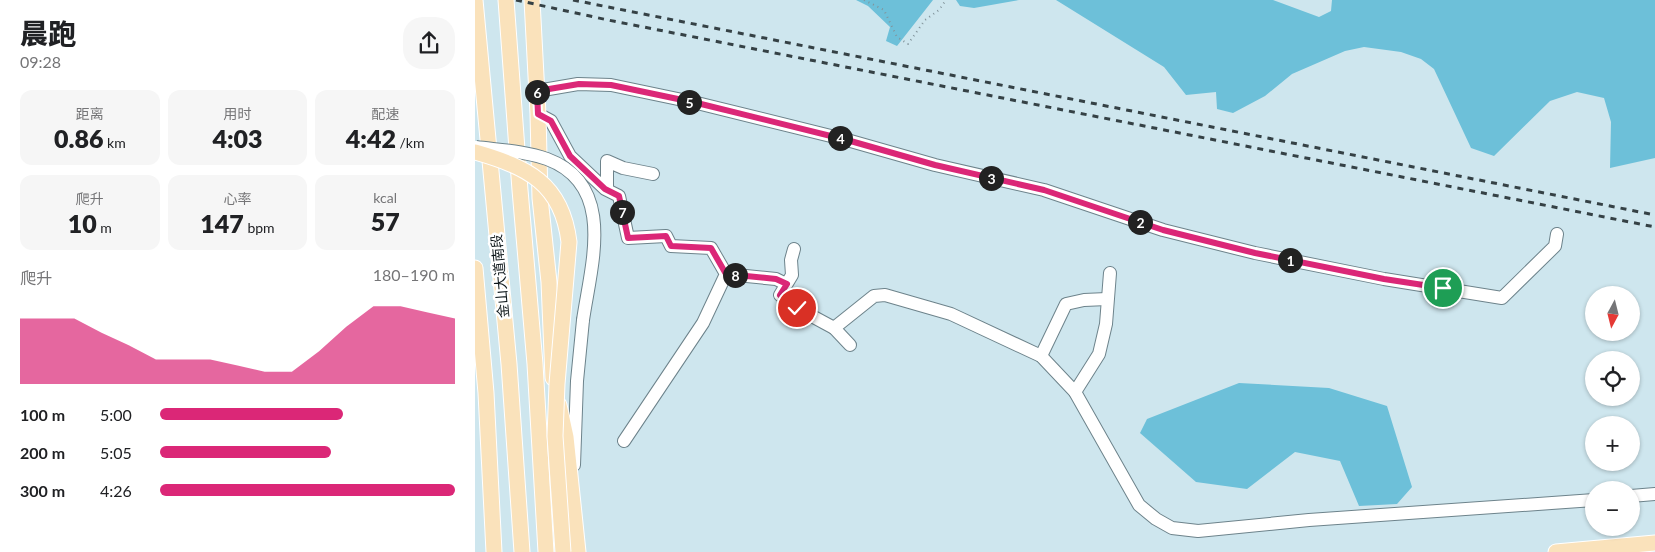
<!DOCTYPE html>
<html lang="zh">
<head>
<meta charset="utf-8">
<style>
  :root { --surface:#fff; --page:#f6f6f6; --text:#202124; --muted:#757577; --accent:#db2777 }
  body { margin:0; font-family:Lato,"Noto Sans SC",sans-serif; background:var(--page); color:var(--text); height:100vh; display:flex; flex-direction:column; font-size:19px; white-space:nowrap }
  * { box-sizing:border-box; margin:0 }
  p { font-size:16px; color:var(--muted) }
  .icon { flex:none; width:28px; height:28px; fill:none; stroke:currentColor; stroke-width:2; stroke-linecap:round; stroke-linejoin:round }
  .map { position:relative; flex:1; overflow:hidden }
  .sheet { display:flex; flex-direction:column; background:var(--surface); width:475px }
  .sheet>* { flex:none }
  .needle { width:32px; rotate:187deg }
  .buttons { position:absolute; left:1110px; top:286px; display:grid; gap:10px }
  .buttons a { display:grid; place-items:center; width:55px; height:55px; border-radius:50%; background:var(--surface); box-shadow:0 1px 4px #0004; font-size:25px }
  .pin { position:absolute; display:grid; place-items:center; width:42px; height:42px; color:#fff; margin:-21px; border:2px solid #fff; border-radius:50%; box-shadow:0 1px 5px #0007 }
  .km { position:absolute; width:25px; height:25px; margin:-12px; border-radius:50%; background:#222; color:#fff; font-size:14px; line-height:25px; text-align:center }
  .round { display:grid; place-items:center; flex:none; width:52px; height:52px; border-radius:20px; background:var(--page) }
  .head { display:flex; align-items:center; justify-content:space-between; height:85px; padding:0 20px }
  h1 { font-size:28px; font-weight:800; line-height:38px }
  .metrics { display:grid; grid-template-columns:repeat(3,1fr); gap:8px; height:85px; padding:5px 20px }
  .metrics div { display:grid; align-content:center; border-radius:12px; background:var(--page); text-align:center }
  .metrics b { font-size:25px; font-weight:800 }
  .metrics small { font-size:14px; font-weight:400 }
  .metrics p { font-size:14px }
  .chart { height:140px; padding:10px 20px }
  .chart p { display:flex; justify-content:space-between }
  .chart svg { width:100%; height:90px; margin-top:5px; fill:var(--accent); opacity:.7 }
  ul { padding:0 20px; list-style:none; font-size:16px }
  li { display:grid; grid-template-columns:80px 60px 1fr; align-items:center; height:38px }
  li i { height:12px; border-radius:6px; background:var(--accent) }
  main { display:flex; flex:1; min-height:0 }
  .map>svg:first-child { display:block }
  .green { fill:#6dc0d9 }
  .lines { fill:none; stroke-linecap:round; stroke-linejoin:round }
  .minor-casing { stroke:#6d838b; stroke-width:14 }
  .major-casing { stroke:#fff; stroke-width:17 }
  .path { stroke:#82949b; stroke-width:2; stroke-dasharray:1 4; stroke-linecap:butt }
  .minor { stroke:#fff; stroke-width:12 }
  .major { stroke:#fae2bb; stroke-width:15 }
  .rail { stroke:#354145; stroke-width:3; stroke-dasharray:6 6; stroke-linecap:butt }
  .minor-bridge-casing { stroke:#6d838b; stroke-width:14; stroke-linecap:butt }
  .major-bridge-casing { stroke:#fff; stroke-width:17; stroke-linecap:butt }
  .minor-bridge { stroke:#fff; stroke-width:12 }
  .major-bridge { stroke:#fae2bb; stroke-width:15 }
  .route-casing { stroke:#fff; stroke-width:10 }
  .route { stroke:#db2777; stroke-width:6 }
  .labels { text-anchor:middle; stroke-width:5; stroke-linejoin:round; paint-order:stroke }
  .street-label { font-size:14px; fill:#0e171a; stroke:#fff }
</style>
</head>
<body>
<main>
<section class="sheet">
<div class="head"><div><h1>晨跑</h1><p>09:28</p></div><a class="round"><svg class="icon" aria-label="share" viewBox="0 0 24 24"><path d="M12 15V3M7 8l5-5 5 5M5 13v7h14v-7"/></svg></a></div>
<div class="metrics">
<div><p>距离</p><b>0.86<small> km</small></b></div>
<div><p>用时</p><b>4:03</b></div>
<div><p>配速</p><b>4:42<small> /km</small></b></div>
</div>
<div class="metrics">
<div><p>爬升</p><b>10<small> m</small></b></div>
<div><p>心率</p><b>147<small> bpm</small></b></div>
<div><p>kcal</p><b>57</b></div>
</div>
<div class="chart"><p><span>爬升</span>180–190 m</p>
<svg viewBox="0 0 160 44" preserveAspectRatio="none"><path d="M0 44V12L10 12L20 12L30 19L40 25L50 32L60 32L70 32L80 35L90 38L100 38L110 28L120 16L130 6L140 6L150 9L160 12V44z"/></svg>
</div>
<ul>
<li><b>100 m</b>5:00<i style="width:62%"></i></li>
<li><b>200 m</b>5:05<i style="width:58%"></i></li>
<li><b>300 m</b>4:26<i style="width:100%"></i></li>
</ul>
</section>
<div class="map">
<svg width="1180" height="552" viewBox="0 0 1180 552">
  <rect width="100%" height="100%" fill="#cee6ee"/>
  <g class="green">
    <path d="M381 0H458L422 46 411 41 415 27 393 6Z"/>
    <path d="M481 0H544L499 8 485 6Z"/>
    <path d="M581 0H798L844 17 856 11 857 0H1180V158L1135 168 1136 122 1129 98 1102 92 1075 101 1019 156 996 148 959 69 946 59 926 52 889 47 870 51 817 74 790 96 758 113 742 109 741 92 711 95 689 67Z"/>
    <path d="M764 383 854 388 912 406 937 487 922 504 884 506 865 461 820 452 772 489 721 482 665 433 672 419Z"/>
  </g>
  <g class="lines">
    <g class="minor-casing">
      <g id="minor">
        <path d="M62 91 103 84 136 85 222 103 372 140 460 165 569 190 688 230 780 253 909 279 1027 298 1080 246 1082 234"/>
        <path d="M63 114 76 121 95 156 130 189 144 196 153 238 191 236 196 246 236 248 251 274 228 323 149 441"/>
        <path d="M132 189V161L148 168 178 174"/>
        <path d="M319 249 316 260 317 275 305 295 322 308 359 328 399 296 410 295 476 314 566 356 600 392 664 505 681 519 697 528 723 531 834 520 1119 500"/>
        <path d="M251 274 301 279 311 284"/>
        <path d="M359 328 375 345"/>
        <path d="M566 356 591 304 609 300 632 299"/>
        <path d="M600 392 624 354 631 324 635 273"/>
        <path d="M99 465 102 381 108 320"/>
        <path d="M1156 496 1180 494"/>
      </g>
    </g>
    <g class="major-casing">
      <g id="major">
        <path d="M0 0 34 364 47 552"/>
        <path d="M31 0 45 190 60 364 71 552"/>
        <path d="M57 0 63 114 65 198 74 282 78 378"/>
        <path d="M0 268 11 393 19 552"/>
        <path d="M84 405 91 437 103 552"/>
        <path d="M1081 552 1180 543"/>
      </g>
    </g>
    <path class="path" d="M389 0 409 10 422 37 433 44 450 20 464 10 471 0"/>
    <use href="#minor" class="minor"/>
    <use href="#major" class="major"/>
    <g class="rail">
      <path d="M41 0 133 20 1180 227"/>
      <path d="M98 0 1180 215"/>
    </g>
    <g class="minor-bridge-casing">
      <path id="minor-bridge" d="M1 147C24 150 50 151 72 159 142 185 116 265 108 320"/>
    </g>
    <g class="major-bridge-casing">
      <path id="major-bridge" d="M0 152C52 167 87 183 94 242L82 384 80 436 88 552"/>
    </g>
    <use href="#minor-bridge" class="minor-bridge"/>
    <use href="#major-bridge" class="major-bridge"/>
  </g>
  <g class="lines">
    <g class="route-casing">
      <path id="route" d="M322 308 305 295 312 284 301 279 251 274 236 248 196 246 191 236 153 238 144 196 130 189 95 156 76 121 63 114 62 91 104 84 136 85 222 103 372 140 460 165 569 190 688 230 780 253 909 279 968 288"/>
    </g>
    <use href="#route" class="route"/>
  </g>
  <g class="labels">
    <g class="street-label">
      <text transform="translate(25 276) rotate(-95)" y="5">金山大道南段</text>
    </g>
  </g>
</svg>
<div class="buttons">
<a><svg class="needle" viewBox="-14 -14 28 28"><path d="M0-13l5 13h-10z" fill="#e53935"/><path d="M0 13l5-13h-10z" fill="#757577"/></svg></a>
<a><svg class="icon" aria-label="locate" viewBox="0 0 24 24"><circle cx="12" cy="12" r="6"/><path d="M12 2v4M12 18v4M2 12h4M18 12h4"/></svg></a>
<a>+</a>
<a>−</a>
</div>
<div class="pin" style="left:968px;top:288px;background:#1e9e55"><svg class="icon" aria-label="arrive" viewBox="0 0 24 24"><path d="M6 21V4h12l-3 4 3 4H6"/></svg></div>
<div class="pin" style="left:322px;top:308px;background:#d93025"><svg class="icon" aria-label="check" viewBox="0 0 24 24"><path d="M5 12l5 5 9-10"/></svg></div>
<b class="km" style="left:815px;top:260px">1</b>
<b class="km" style="left:665px;top:222px">2</b>
<b class="km" style="left:516px;top:178px">3</b>
<b class="km" style="left:365px;top:138px">4</b>
<b class="km" style="left:214px;top:102px">5</b>
<b class="km" style="left:62px;top:92px">6</b>
<b class="km" style="left:147px;top:212px">7</b>
<b class="km" style="left:260px;top:275px">8</b>
</div>
</main>
</body>
</html>
